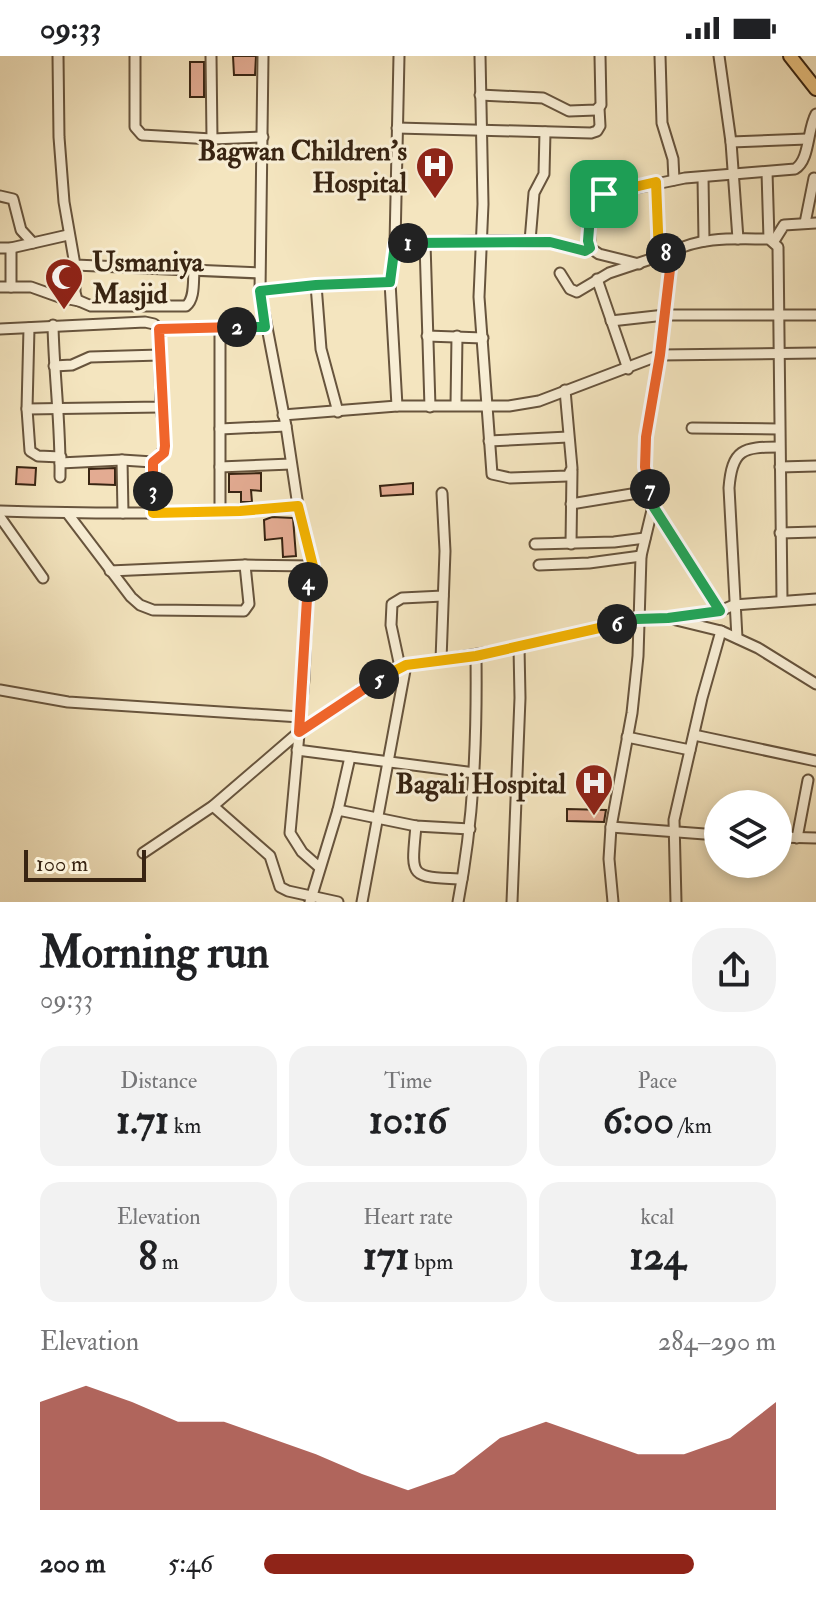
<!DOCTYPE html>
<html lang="en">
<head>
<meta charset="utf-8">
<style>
  :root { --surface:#fff; --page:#f2f2f2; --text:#202124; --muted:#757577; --accent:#8f2418 }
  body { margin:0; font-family:"IM FELL Double Pica",serif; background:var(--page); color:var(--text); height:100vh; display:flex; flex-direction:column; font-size:30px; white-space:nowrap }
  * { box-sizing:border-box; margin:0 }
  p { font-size:26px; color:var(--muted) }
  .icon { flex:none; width:44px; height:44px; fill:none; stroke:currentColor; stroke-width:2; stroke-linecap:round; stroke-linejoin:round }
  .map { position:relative; height:846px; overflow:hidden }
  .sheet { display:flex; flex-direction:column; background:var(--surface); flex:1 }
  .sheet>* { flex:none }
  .tools { position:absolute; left:704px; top:734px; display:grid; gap:16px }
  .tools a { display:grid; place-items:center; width:88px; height:88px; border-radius:50%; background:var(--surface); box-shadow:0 4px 12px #0003; font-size:40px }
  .scale { position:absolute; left:24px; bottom:20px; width:122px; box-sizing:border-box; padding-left:8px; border:4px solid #382412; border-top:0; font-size:22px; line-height:28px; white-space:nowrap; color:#382412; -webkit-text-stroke:6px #f8eed5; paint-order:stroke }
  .pin { position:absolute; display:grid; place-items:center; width:68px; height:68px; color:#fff; margin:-34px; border-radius:16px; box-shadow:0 4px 12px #0006 }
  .km { position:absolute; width:40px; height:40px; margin:-20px; border-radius:50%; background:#222; color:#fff; font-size:22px; line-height:40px; text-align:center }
  .round { display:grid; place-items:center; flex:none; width:84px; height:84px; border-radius:32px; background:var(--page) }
  .headline { display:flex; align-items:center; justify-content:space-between; height:136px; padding:0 40px }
  h1 { font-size:44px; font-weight:700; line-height:60px }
  .figures { display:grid; grid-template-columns:repeat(3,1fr); gap:12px; height:136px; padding:8px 40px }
  .figures div { display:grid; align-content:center; border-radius:20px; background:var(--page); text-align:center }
  .figures b { font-size:40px; font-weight:700 }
  .figures small { font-size:22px; font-weight:400 }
  .figures p { font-size:22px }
  .chart { height:224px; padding:16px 40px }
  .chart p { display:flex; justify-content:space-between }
  .chart svg { width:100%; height:144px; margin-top:8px; fill:var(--accent); opacity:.7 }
  ul { padding:0 40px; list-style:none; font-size:26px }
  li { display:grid; grid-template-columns:128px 96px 1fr; align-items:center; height:60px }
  li i { height:20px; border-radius:10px; background:var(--accent) }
  .status { display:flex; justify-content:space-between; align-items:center; height:56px; padding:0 40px; background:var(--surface); direction:ltr }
  .status svg { height:22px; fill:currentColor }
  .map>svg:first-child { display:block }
  .building { fill:#e3ab92; stroke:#382412; stroke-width:2 }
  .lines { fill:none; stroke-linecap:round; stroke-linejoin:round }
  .minor-casing { stroke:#67543d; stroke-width:13 }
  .major-casing { stroke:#382412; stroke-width:16 }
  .minor { stroke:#f8eed5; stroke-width:9 }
  .major { stroke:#eac280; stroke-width:12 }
  .split-1-casing { stroke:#fff; stroke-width:16 }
  .split-2-casing { stroke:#fff; stroke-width:16 }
  .split-3-casing { stroke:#fff; stroke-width:16 }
  .split-4-casing { stroke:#fff; stroke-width:16 }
  .split-5-casing { stroke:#fff; stroke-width:16 }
  .split-6-casing { stroke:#fff; stroke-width:16 }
  .split-7-casing { stroke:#fff; stroke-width:16 }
  .split-8-casing { stroke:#fff; stroke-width:16 }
  .split-9-casing { stroke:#fff; stroke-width:16 }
  .split-1 { stroke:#22a559; stroke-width:10 }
  .split-2 { stroke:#22a559; stroke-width:10 }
  .split-3 { stroke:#f0652b; stroke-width:10 }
  .split-4 { stroke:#f5b400; stroke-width:10 }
  .split-5 { stroke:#f0652b; stroke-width:10 }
  .split-6 { stroke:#f5b400; stroke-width:10 }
  .split-7 { stroke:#22a559; stroke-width:10 }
  .split-8 { stroke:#f0652b; stroke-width:10 }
  .split-9 { stroke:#f5b400; stroke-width:10 }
  .labels { text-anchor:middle; stroke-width:6; stroke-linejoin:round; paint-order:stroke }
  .poi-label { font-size:28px; font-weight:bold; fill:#382412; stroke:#f8eed5; text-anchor:end }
</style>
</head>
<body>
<div class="status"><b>09:33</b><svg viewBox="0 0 49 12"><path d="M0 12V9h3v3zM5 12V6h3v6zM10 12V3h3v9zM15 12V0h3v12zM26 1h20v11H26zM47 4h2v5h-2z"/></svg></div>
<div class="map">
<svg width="816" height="846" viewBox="0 0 816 846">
  <rect width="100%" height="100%" fill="#f4e5bf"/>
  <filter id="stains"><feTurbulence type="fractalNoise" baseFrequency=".0025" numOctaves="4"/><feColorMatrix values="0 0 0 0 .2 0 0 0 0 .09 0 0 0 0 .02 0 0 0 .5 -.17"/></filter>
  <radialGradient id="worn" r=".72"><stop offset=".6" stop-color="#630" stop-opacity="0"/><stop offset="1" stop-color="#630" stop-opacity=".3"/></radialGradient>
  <g class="building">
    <path d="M233 0H256L255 19H234Z"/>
    <rect x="190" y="6" width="14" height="35"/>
    <path d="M17 411 36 412 35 429 16 428Z"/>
    <path d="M115 412V429L89 428V413Z"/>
    <path d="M261 417V435L251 434 252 446H241V436H229V418Z"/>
    <path d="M413 427V438L381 440 380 430Z"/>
    <path d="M272 461 293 462 296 500 283 501 282 482 265 484 264 464Z"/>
    <path d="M567 753 606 754 604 766 567 765Z"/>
  </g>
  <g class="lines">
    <g class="minor-casing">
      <g id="minor">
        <path d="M58 0 59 81 64 146 75 209 259 217"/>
        <path d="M135 0V71L142 79 212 83 263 81"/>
        <path d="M211 0 212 83"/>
        <path d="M263 0 260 235 286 370 298 450 313 510 308 521 304 623 290 777 302 796 319 811"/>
        <path d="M480 0 483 148 479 241 492 418 510 422 568 420 572 412 565 334"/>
        <path d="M660 0 662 67 673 103 674 124"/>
        <path d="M719 0 731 86 738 183"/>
        <path d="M480 39 543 42 569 55 596 54 601 49 600 0"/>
        <path d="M397 72 591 77 597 75 600 70 599 52"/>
        <path d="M731 86 807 83"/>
        <path d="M767 116 769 183"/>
        <path d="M703 121 704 185"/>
        <path d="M656 126 659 199"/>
        <path d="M0 140 13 143 21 174 33 187"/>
        <path d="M805 167 814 122"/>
        <path d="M530 185 534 137 544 118 545 76"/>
        <path d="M774 185 784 169 816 167"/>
        <path d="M425 187 430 351"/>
        <path d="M395 188C443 186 492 183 541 185 557 186 577 198 590 192"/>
        <path d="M0 192H11L68 179"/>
        <path d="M11 192V231"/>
        <path d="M639 208 599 198 590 192 589 154 597 140 685 122 795 113C810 104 807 74 816 58"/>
        <path d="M75 209V236L77 244 91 250H186C195 243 193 226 194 215"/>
        <path d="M560 217 570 233 577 236 609 217 672 196"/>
        <path d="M597 223 628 313"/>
        <path d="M390 226 395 188 399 0"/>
        <path d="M316 229 321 293 338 356"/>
        <path d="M0 231H31L59 241 79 245"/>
        <path d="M260 235 316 229 390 226 397 350"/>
        <path d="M611 265 665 259H816"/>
        <path d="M53 269C54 320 61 370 60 421"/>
        <path d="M220 271V456"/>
        <path d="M29 272 27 353 30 395 38 400 61 401"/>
        <path d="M0 273 145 266 154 268 159 273"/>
        <path d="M427 280 483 282"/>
        <path d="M54 310 72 309 90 301 160 299"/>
        <path d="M456 349 457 280"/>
        <path d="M27 353 161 351 159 273 265 271"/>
        <path d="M283 359 397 350H509L539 345 660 299 816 297"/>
        <path d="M692 372 779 373"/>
        <path d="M220 373 286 370"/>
        <path d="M489 385 568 381"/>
        <path d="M122 404 123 457"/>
        <path d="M153 406V457"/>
        <path d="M60 407 122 404 153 406C172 394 163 371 161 351"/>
        <path d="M220 411 291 408"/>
        <path d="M780 411 816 410"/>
        <path d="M571 448 650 435"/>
        <path d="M653 450 720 555"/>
        <path d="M0 455C99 458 199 459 298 450"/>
        <path d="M68 458 131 541 140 549 153 554 244 555 249 548 245 509"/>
        <path d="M0 461 43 522"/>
        <path d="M780 477 816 476"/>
        <path d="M535 488 614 486 645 482"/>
        <path d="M571 488 572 415"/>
        <path d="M539 509 589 507 641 500"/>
        <path d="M110 515 245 509 313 510"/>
        <path d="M676 564 721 575 758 592 816 628"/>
        <path d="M737 582 729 432C732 393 743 391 779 391"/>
        <path d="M441 604 445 495 442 437"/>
        <path d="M400 611 391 569 392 548 402 542 443 540"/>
        <path d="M0 634 68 646 300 661"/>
        <path d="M694 679 816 705"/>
        <path d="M627 681 690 694"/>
        <path d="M297 694 475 717"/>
        <path d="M213 750 270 800 280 831 288 835 338 846"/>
        <path d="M338 754 350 701"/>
        <path d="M416 770C411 822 409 821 462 823"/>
        <path d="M611 771 718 779"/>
        <path d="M778 781 816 782"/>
        <path d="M797 782 808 724"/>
        <path d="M143 797 213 750 299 676 360 634 400 611 519 591 637 563 668 562 720 555 734 549 816 543"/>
        <path d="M310 846 338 754 416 770 470 773"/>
        <path d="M362 846 406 609"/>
        <path d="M458 846C474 764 477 683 476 600"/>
        <path d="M512 846 520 642 519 591"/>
        <path d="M613 846 609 803 611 771 632 657 638 600 641 500 653 450 645 411 646 381 660 299 672 196C701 180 736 183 769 183L778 191 782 544"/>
        <path d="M676 846 674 764 702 642 721 575"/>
      </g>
    </g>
    <g class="major-casing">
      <path id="major" d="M790 0 816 33"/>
    </g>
    <use href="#minor" class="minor"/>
    <use href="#major" class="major"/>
  </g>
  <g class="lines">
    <g class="split-1-casing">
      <path id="split-1" d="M408 187 550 186 585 195 590 192 588 185 591 147 604 138"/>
    </g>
    <g class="split-2-casing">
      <path id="split-2" d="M237 271H265L260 235 316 229 390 226 395 188 408 187"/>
    </g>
    <g class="split-3-casing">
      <path id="split-3" d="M153 435V406L164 397 165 390 159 273 237 271"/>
    </g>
    <g class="split-4-casing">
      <path id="split-4" d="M153 435V457L240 455 298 450 313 510 308 526"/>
    </g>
    <g class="split-5-casing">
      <path id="split-5" d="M308 526 299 676 379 623"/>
    </g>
    <g class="split-6-casing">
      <path id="split-6" d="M379 623 406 609 476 600 617 568"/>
    </g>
    <g class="split-7-casing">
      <path id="split-7" d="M617 568 637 563 668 562 720 555 653 450 650 433"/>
    </g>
    <g class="split-8-casing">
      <path id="split-8" d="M650 433 645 411 646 381 660 299 672 196 666 197"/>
    </g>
    <g class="split-9-casing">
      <path id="split-9" d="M604 138 656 126 659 199 666 197"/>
    </g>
    <use href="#split-1" class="split-1"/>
    <use href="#split-2" class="split-2"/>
    <use href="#split-3" class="split-3"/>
    <use href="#split-4" class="split-4"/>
    <use href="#split-5" class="split-5"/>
    <use href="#split-6" class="split-6"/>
    <use href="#split-7" class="split-7"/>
    <use href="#split-8" class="split-8"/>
    <use href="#split-9" class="split-9"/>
  </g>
  <defs>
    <g id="hospital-pin" transform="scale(2)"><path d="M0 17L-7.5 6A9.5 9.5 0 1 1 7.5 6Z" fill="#8f2418" stroke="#f8eed5"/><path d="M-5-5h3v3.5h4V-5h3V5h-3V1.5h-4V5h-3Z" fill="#fff"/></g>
    <g id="mosque-pin" transform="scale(2)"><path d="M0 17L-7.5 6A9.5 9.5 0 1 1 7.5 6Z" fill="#8f2418" stroke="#f8eed5"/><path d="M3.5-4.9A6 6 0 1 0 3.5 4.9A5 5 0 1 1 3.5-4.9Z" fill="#fff"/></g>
  </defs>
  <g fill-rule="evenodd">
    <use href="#hospital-pin" x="435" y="110"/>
    <use href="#mosque-pin" x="64" y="221"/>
    <use href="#hospital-pin" x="594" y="727"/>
  </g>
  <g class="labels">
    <g class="poi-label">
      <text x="407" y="104">Bagwan Children's<tspan x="407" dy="32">Hospital</tspan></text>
      <text x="92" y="215" text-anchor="start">Usmaniya<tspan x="92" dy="32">Masjid</tspan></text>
      <text x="566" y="737">Bagali Hospital</text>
    </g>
  </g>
  <rect width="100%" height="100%" filter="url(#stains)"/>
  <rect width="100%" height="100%" fill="url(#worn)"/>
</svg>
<div class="tools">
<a><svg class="icon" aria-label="layers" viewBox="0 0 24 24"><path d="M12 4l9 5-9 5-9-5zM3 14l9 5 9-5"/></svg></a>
</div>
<div class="scale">100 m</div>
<div class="pin" style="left:604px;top:138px;background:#1e9e55"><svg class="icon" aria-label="arrive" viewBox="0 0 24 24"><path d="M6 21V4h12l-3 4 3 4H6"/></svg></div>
<b class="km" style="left:408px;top:187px">1</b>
<b class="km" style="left:237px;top:271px">2</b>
<b class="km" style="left:153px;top:435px">3</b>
<b class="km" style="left:308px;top:526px">4</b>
<b class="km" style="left:379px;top:623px">5</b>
<b class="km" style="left:617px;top:568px">6</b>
<b class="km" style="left:650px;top:433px">7</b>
<b class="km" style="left:666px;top:197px">8</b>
</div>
<section class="sheet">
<div class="headline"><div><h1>Morning run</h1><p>09:33</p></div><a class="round"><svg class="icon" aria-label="share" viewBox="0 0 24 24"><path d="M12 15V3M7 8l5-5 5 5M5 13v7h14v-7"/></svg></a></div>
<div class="figures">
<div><p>Distance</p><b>1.71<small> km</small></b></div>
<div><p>Time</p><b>10:16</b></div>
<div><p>Pace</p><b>6:00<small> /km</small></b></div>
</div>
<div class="figures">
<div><p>Elevation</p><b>8<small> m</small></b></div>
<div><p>Heart rate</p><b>171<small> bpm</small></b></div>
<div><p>kcal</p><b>124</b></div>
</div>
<div class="chart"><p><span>Elevation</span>284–290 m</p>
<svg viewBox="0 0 160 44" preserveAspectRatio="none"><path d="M0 44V11L10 6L20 11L30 17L40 17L50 22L60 27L70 33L80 38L90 33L100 22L110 17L120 22L130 27L140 27L150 22L160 11V44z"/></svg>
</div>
<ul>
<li><b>200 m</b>5:46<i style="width:84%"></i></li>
</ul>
</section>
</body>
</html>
